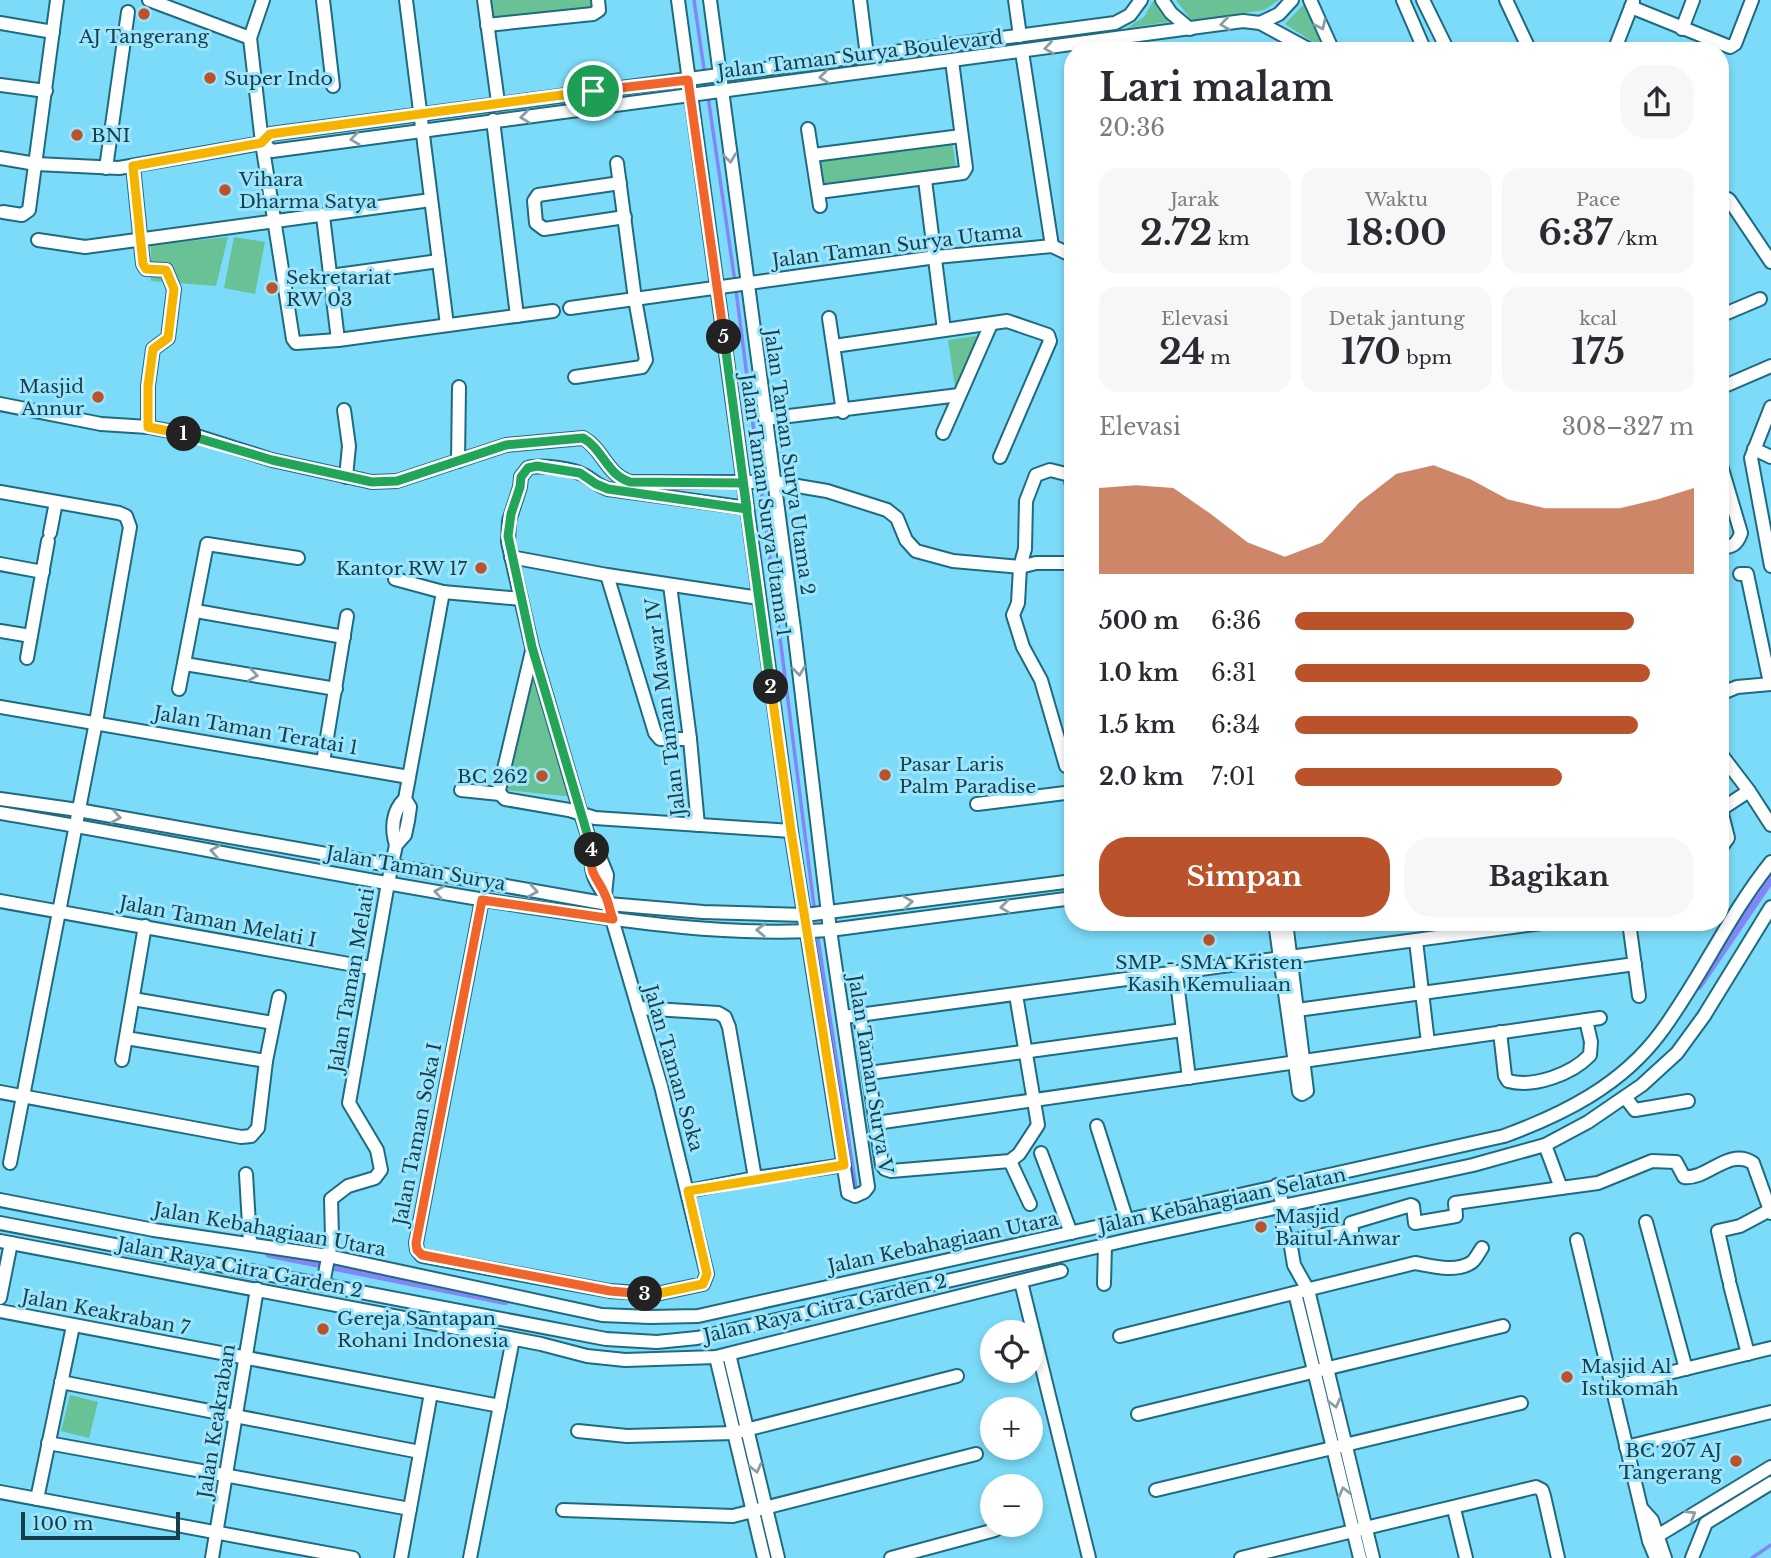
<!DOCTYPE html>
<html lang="id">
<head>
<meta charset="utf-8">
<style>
  :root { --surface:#fff; --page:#f7f7f7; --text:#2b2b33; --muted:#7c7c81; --accent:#ba532b }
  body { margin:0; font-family:"Libre Baskerville",serif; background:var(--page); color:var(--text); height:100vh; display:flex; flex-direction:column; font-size:26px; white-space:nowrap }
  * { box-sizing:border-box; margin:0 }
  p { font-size:23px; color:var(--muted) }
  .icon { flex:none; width:38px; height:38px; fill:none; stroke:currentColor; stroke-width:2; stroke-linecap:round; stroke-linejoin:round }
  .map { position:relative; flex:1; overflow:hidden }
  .sheet { position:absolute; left:1064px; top:42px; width:665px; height:889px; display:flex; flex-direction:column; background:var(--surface); border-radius:28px; box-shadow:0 4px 10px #0003 }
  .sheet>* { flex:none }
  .buttons { position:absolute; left:980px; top:1320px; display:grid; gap:14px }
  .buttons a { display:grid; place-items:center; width:63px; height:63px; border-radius:50%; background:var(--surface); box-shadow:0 4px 10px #0003; font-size:35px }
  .scale { position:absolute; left:21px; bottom:18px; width:159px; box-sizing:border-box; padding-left:7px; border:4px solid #163f4b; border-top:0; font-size:19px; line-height:24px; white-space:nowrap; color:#163f4b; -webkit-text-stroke:5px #9ce5fd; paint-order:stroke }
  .pin { position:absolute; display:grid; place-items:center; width:60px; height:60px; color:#fff; margin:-30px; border:4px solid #fff; border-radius:50%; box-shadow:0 2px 7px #0007 }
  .km { position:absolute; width:35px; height:35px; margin:-18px; border-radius:50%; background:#222; color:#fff; font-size:19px; line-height:35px; text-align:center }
  .round { display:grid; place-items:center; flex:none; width:74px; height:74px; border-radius:28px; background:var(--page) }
  .head { display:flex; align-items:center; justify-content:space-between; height:119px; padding:0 35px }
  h1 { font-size:38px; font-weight:700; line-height:52px }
  .metrics { display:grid; grid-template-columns:repeat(3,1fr); gap:10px; height:119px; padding:7px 35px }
  .metrics div { display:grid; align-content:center; border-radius:18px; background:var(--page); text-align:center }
  .metrics b { font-size:35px; font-weight:700 }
  .metrics small { font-size:19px; font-weight:400 }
  .metrics p { font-size:19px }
  .chart { height:196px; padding:14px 35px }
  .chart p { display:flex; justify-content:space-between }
  .chart svg { width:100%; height:126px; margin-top:7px; fill:var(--accent); opacity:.7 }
  .primary-button { display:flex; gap:14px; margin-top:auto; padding:14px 35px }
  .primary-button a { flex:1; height:80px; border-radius:28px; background:var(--accent); color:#fff; font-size:28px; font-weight:700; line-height:80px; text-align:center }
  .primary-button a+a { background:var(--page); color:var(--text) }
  ul { padding:0 35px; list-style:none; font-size:23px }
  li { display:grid; grid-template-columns:112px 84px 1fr; align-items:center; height:52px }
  li i { height:18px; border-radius:9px; background:var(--accent) }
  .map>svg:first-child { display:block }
  .green { fill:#69c296 }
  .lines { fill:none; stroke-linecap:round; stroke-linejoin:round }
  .stream { stroke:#8486f8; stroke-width:3.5 }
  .canal { stroke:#8486f8; stroke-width:10 }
  .minor-casing { stroke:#1e6b80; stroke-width:16 }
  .minor { stroke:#fff; stroke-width:12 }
  .oneway { stroke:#8a9fa5 }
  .split-1-casing { stroke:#fff; stroke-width:14 }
  .split-2-casing { stroke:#fff; stroke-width:14 }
  .split-3-casing { stroke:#fff; stroke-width:14 }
  .split-4-casing { stroke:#fff; stroke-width:14 }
  .split-5-casing { stroke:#fff; stroke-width:14 }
  .split-6-casing { stroke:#fff; stroke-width:14 }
  .split-1 { stroke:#f5b400; stroke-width:9 }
  .split-2 { stroke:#22a559; stroke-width:9 }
  .split-3 { stroke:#f5b400; stroke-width:9 }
  .split-4 { stroke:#f0652b; stroke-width:9 }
  .split-5 { stroke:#22a559; stroke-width:9 }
  .split-6 { stroke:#f0652b; stroke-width:9 }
  .poi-dot { fill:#ba532b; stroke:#9ce5fd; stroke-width:2.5 }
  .labels { text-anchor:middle; stroke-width:6; stroke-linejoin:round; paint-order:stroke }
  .poi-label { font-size:19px; fill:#163f4b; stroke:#9ce5fd; text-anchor:start }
  .street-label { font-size:19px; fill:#163f4b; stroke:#9ce5fd }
</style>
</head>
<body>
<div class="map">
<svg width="1771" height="1558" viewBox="0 0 1771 1558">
  <rect width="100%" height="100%" fill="#7cdbf9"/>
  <g class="green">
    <path d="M490 0H595L596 9 491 20Z"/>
    <path d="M1154 0H1157L1162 12 1169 22 1127 28 1144 17Z"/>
    <path d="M1176 0H1279L1264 10 1192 21Z"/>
    <path d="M1304 4 1324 49 1285 24Z"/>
    <path d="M952 141 956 168 823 189 819 158Z"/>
    <path d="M228 237 216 286 151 281V245Z"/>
    <path d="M234 237 265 242 255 294 224 288Z"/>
    <path d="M983 335 955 388 948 340Z"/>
    <path d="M534 662 574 797 506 790Z"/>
    <path d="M70 1395 98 1402 89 1438 61 1431Z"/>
  </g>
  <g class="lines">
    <g class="stream">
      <path d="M694 0 735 282"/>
      <path d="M736 290 814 906"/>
      <path d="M818 939 856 1188"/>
      <path d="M1752 1558 1771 1545"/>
    </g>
    <g class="canal">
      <path d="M1698 985 1771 877"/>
      <path d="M270 1253 505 1300"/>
    </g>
    <g class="minor-casing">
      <g id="minor">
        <path d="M149 0 250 38"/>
        <path d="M263 0 250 38 262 143 293 339 296 343 338 340 553 311"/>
        <path d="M323 0 333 86"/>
        <path d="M406 0 447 325"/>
        <path d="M484 0 498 102"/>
        <path d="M678 0 791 831 848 1193 855 1196 864 1192 868 1187 830 930 794 629 710 0"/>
        <path d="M860 0 867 56"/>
        <path d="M1015 0 1020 36"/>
        <path d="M1162 0 1171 13 1190 29"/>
        <path d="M1310 0 1333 51"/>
        <path d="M1403 0 1425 51"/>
        <path d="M1423 0 1448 51"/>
        <path d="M1506 0 1530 51"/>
        <path d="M1631 7 1730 47 1735 44 1752 0"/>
        <path d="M0 23 53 32"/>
        <path d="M1260 23 1279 14 1292 0"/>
        <path d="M487 25 593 14 599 10 598 0"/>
        <path d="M1682 29 1693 0"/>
        <path d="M1614 51 1633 2"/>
        <path d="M1022 52 1052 246"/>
        <path d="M0 85 46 91"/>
        <path d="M493 120 517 316"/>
        <path d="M808 129 820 206"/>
        <path d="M262 143 272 151 1243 21 1260 23 1312 51"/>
        <path d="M262 143 270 134 1115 23 1130 15 1141 0"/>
        <path d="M813 155 961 136"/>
        <path d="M0 158 36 164 119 168 262 143"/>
        <path d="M133 166 143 264 146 269 166 270 174 289 168 338 153 349 148 386V427"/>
        <path d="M106 168 128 12"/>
        <path d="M925 180 944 330"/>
        <path d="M620 183 538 195 534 201 536 223 544 229 625 217"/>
        <path d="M819 192 963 173 966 168 952 61"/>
        <path d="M1720 202 1728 199 1730 201 1771 262"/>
        <path d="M3 212 22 215 29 210 57 0"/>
        <path d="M323 216 338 340"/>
        <path d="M38 240 85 247 431 200"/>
        <path d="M330 276 439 261"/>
        <path d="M570 308 936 257 1052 246 1073 256"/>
        <path d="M1720 316 1760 299"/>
        <path d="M829 318 843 412"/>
        <path d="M834 346 1007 321 1048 335 1050 341 1000 457"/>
        <path d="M575 377 642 367 646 360 635 299 617 163"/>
        <path d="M1720 388 1771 366"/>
        <path d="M0 404 101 424 148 427 197 436 272 460 372 482 397 481 506 445 583 438C603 449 606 474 630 482H774L827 491 887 510 897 518 906 540 916 551 953 561 1020 567 1036 563H1073"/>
        <path d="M1771 407 1751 458 1771 566"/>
        <path d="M344 410 349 446 346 477"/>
        <path d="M765 419 959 395"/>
        <path d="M943 433 991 324"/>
        <path d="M1754 449 1771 457"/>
        <path d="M458 461 459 387"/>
        <path d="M1720 462 1741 533C1737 545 1732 547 1720 548"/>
        <path d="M0 492 119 513 126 516 130 527 96 722 10 1163"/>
        <path d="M50 533 56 502"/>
        <path d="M511 557 607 575 759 598"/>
        <path d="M0 564 43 572"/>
        <path d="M1740 574H1747L1770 683"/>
        <path d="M607 575 655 733 660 739H690"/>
        <path d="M395 579 443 592 521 599"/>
        <path d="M670 585 690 739 698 825"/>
        <path d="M196 611 344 637"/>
        <path d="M0 631 31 636"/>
        <path d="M27 658 48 541"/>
        <path d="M185 664 336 689"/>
        <path d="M179 689 207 544 298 558"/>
        <path d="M1720 694 1737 687 1771 684"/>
        <path d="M0 707 409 777"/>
        <path d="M1720 753 1749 791 1771 825"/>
        <path d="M323 762 347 616"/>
        <path d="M1066 766 1041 680 1023 647 1013 615 1018 603 1020 567 1025 549 1026 501 1036 475 1050 470 1070 475 1073 491"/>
        <path d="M461 790 500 794 505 799 569 810 595 818 791 831"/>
        <path d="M500 794 499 790 532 651"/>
        <path d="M0 799 78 810 608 904 703 912 805 915 1073 881"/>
        <path d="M977 804 1073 792"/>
        <path d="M1720 810 1749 791"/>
        <path d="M0 813C175 842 348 879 523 906 624 921 727 937 830 930L1073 898"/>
        <path d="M396 845C391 829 392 811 405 799"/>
        <path d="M1720 849 1728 838 1721 810"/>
        <path d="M605 895 607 875 601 860 593 851 581 814 532 647 508 542 509 521 520 487 521 477 528 468C539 464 574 469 584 475 593 480 598 486 608 489L747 508"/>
        <path d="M482 900 416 1243 417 1250 422 1256 610 1291 656 1294 703 1284 707 1274 661 1086 605 895C594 880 589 870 593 851"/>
        <path d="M0 901 371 968"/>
        <path d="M1275 922 1299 1092 1302 1094 1307 1091 1286 922"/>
        <path d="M1629 922 1639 996"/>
        <path d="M1416 941 1428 1043"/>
        <path d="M1176 974 1189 1078"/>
        <path d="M133 999 273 1023"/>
        <path d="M638 1008 718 1013 725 1017 729 1027 755 1178 688 1191"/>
        <path d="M1297 1010 1635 964"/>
        <path d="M860 1015 882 1165 885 1169 891 1171 1010 1161 1019 1154 1038 1125 1016 995"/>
        <path d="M844 1017 1549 922"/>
        <path d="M1500 1032 1505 1076 1508 1081C1534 1088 1572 1074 1590 1055L1591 1042 1586 1020"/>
        <path d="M126 1038 266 1061"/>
        <path d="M122 1060 145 926"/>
        <path d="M869 1073 1183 1030"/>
        <path d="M0 1092 241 1137 251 1136 258 1128 266 1061 279 997"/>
        <path d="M1625 1097 1635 1110 1688 1101"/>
        <path d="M876 1123 1600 1018"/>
        <path d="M1097 1126 1127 1221"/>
        <path d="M1545 1145 1561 1188 1598 1183 1652 1161 1676 1162 1684 1177C1708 1180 1728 1147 1753 1163L1771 1213"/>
        <path d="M1041 1153 1071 1233"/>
        <path d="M1010 1161 1030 1204"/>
        <path d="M246 1174 250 1242"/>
        <path d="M755 1178 844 1165"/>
        <path d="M1277 1185C1279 1193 1282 1200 1283 1208 1283 1220 1280 1232 1290 1241L1294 1265 1308 1290 1373 1558"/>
        <path d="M0 1200 154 1230 328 1256 602 1315 650 1317 698 1316 1504 1136C1564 1114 1622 1085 1661 1032 1701 978 1729 914 1771 862"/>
        <path d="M1646 1222 1686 1369"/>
        <path d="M0 1223 606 1339 657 1342 697 1338 1136 1238 1473 1165 1545 1145 1588 1122 1642 1085 1677 1053 1704 1016 1771 907"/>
        <path d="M1577 1240 1649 1541"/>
        <path d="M0 1241 541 1344 587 1356 625 1360 716 1357 1061 1271"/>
        <path d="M1290 1241 1352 1230 1351 1223 1411 1205 1413 1206 1415 1223 1456 1216 1455 1203 1561 1188"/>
        <path d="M1729 1280 1718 1231 1740 1226 1770 1210"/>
        <path d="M1021 1282 1089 1558"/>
        <path d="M323 1284 332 1237 331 1199 348 1186 375 1178 381 1170 377 1150 349 1103 388 883 396 845 405 835 408 821 410 807 405 799 443 592"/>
        <path d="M1104 1284 1105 1245"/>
        <path d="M1730 1285 1748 1354"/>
        <path d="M1295 1293 1360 1558"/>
        <path d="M0 1298 11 1243"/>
        <path d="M0 1311 500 1406"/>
        <path d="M1120 1336 1415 1263C1432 1266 1457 1273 1472 1262 1476 1259 1479 1252 1482 1248"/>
        <path d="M729 1354 778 1558"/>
        <path d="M716 1357 764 1558"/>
        <path d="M61 1382 420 1452"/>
        <path d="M1611 1387 1771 1348"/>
        <path d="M1138 1414 1503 1326"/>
        <path d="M578 1431 627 1436 734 1433 957 1376"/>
        <path d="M48 1443 410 1509"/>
        <path d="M1626 1447 1771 1412"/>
        <path d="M1156 1490 1521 1403"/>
        <path d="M0 1492 353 1558"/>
        <path d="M37 1499 73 1326"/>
        <path d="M1454 1509 1466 1558"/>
        <path d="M563 1510 733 1516 976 1454"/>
        <path d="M1643 1510 1652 1520 1665 1558"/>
        <path d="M212 1558 257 1289"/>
        <path d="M401 1558 431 1393"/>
        <path d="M470 1558 513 1339"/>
        <path d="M891 1558 995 1530"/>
        <path d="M1241 1558 1536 1487 1542 1490 1544 1496 1558 1558"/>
        <path d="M1656 1558 1649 1541 1771 1467"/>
        <path d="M1692 1558 1706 1523 1771 1483"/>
      </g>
    </g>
    <use href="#minor" class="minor"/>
  </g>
  <defs><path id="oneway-chevron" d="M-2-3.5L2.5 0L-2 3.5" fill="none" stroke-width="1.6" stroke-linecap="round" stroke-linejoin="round" transform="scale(1.75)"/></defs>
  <g class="oneway">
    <use href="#oneway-chevron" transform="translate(1225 24) rotate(172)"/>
    <use href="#oneway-chevron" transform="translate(1321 25) rotate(65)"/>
    <use href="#oneway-chevron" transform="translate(1049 48) rotate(172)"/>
    <use href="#oneway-chevron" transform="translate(824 77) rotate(173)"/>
    <use href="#oneway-chevron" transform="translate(525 117) rotate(173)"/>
    <use href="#oneway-chevron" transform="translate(355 139) rotate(172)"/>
    <use href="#oneway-chevron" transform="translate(730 158) rotate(83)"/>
    <use href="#oneway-chevron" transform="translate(799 671) rotate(83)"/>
    <use href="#oneway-chevron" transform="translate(253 675) rotate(9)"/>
    <use href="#oneway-chevron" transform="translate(116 817) rotate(10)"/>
    <use href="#oneway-chevron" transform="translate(215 851) rotate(-170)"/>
    <use href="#oneway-chevron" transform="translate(533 891) rotate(10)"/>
    <use href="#oneway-chevron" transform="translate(439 892) rotate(-170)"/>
    <use href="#oneway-chevron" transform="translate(908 902) rotate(-7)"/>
    <use href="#oneway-chevron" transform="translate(1005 907) rotate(173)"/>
    <use href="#oneway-chevron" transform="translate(761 930) rotate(-178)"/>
    <use href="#oneway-chevron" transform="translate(1335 1403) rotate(76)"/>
    <use href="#oneway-chevron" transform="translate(756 1468) rotate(77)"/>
    <use href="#oneway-chevron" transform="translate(1344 1492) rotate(-104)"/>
    <use href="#oneway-chevron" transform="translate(1691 1515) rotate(-31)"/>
  </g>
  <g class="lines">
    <g class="split-1-casing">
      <path id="split-1" d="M184 434 148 427V386L153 349 168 338 174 289 166 270 146 269 143 264 133 166 261 143 270 134 593 91"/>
    </g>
    <g class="split-2-casing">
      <path id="split-2" d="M184 434 272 460 372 482 397 481 506 445 583 438C603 449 606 474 630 482L743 483 771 687"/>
    </g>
    <g class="split-3-casing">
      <path id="split-3" d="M645 1294H656L703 1284 707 1274 688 1191 844 1165 791 831 771 687"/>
    </g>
    <g class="split-4-casing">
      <path id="split-4" d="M592 850C589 879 597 874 606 897 609 904 610 912 613 919L482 900 416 1243 417 1250 422 1255 610 1291 645 1294"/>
    </g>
    <g class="split-5-casing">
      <path id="split-5" d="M592 850 532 647 508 536 511 514 520 487 521 477 528 468 537 466 580 473 596 484 608 489 747 509 724 337"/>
    </g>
    <g class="split-6-casing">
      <path id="split-6" d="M593 91 688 80 724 337"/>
    </g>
    <use href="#split-1" class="split-1"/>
    <use href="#split-2" class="split-2"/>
    <use href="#split-3" class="split-3"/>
    <use href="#split-4" class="split-4"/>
    <use href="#split-5" class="split-5"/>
    <use href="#split-6" class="split-6"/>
  </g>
  <g class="poi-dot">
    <circle cx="144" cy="14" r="7"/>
    <circle cx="210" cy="78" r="7"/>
    <circle cx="77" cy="135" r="7"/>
    <circle cx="225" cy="190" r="7"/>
    <circle cx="272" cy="288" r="7"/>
    <circle cx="98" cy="397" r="7"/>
    <circle cx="481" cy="568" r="7"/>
    <circle cx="885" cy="775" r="7"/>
    <circle cx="542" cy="776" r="7"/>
    <circle cx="1209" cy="940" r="7"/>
    <circle cx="1261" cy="1227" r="7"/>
    <circle cx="323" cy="1329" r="7"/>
    <circle cx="1567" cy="1377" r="7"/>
    <circle cx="1736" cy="1461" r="7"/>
  </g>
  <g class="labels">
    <g class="poi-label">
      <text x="144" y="43" text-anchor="middle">AJ Tangerang</text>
      <text x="224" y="85">Super Indo</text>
      <text x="91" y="142">BNI</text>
      <text x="239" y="186">Vihara<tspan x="239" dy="22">Dharma Satya</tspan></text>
      <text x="286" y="284">Sekretariat<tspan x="286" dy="22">RW 03</tspan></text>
      <text x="84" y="393" text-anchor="end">Masjid<tspan x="84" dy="22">Annur</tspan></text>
      <text x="467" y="575" text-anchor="end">Kantor RW 17</text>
      <text x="899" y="771">Pasar Laris<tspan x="899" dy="22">Palm Paradise</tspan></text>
      <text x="528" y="783" text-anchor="end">BC 262</text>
      <text x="1209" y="969" text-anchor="middle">SMP - SMA Kristen<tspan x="1209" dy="22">Kasih Kemuliaan</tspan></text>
      <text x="1275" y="1223">Masjid<tspan x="1275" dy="22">Baitul Anwar</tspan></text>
      <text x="337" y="1325">Gereja Santapan<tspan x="337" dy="22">Rohani Indonesia</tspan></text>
      <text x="1581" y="1373">Masjid Al<tspan x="1581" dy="22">Istikomah</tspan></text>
      <text x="1722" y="1457" text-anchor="end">BC 207 AJ<tspan x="1722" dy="22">Tangerang</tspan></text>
    </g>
    <g class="street-label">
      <text transform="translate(860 54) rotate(-7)" y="7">Jalan Taman Surya Boulevard</text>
      <text transform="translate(897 245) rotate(-7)" y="7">Jalan Taman Surya Utama</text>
      <text transform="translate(790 462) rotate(82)" y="7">Jalan Taman Surya Utama 2</text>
      <text transform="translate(766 505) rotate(82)" y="7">Jalan Taman Surya Utama 1</text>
      <text transform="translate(665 707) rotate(-97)" y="7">Jalan Taman Mawar IV</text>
      <text transform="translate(256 730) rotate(10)" y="7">Jalan Taman Teratai 1</text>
      <text transform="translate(416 868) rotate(10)" y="7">Jalan Taman Surya</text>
      <text transform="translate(218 921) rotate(11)" y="7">Jalan Taman Melati I</text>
      <text transform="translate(351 980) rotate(-80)" y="7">Jalan Taman Melati</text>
      <text transform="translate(674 1068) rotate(74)" y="7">Jalan Taman Soka</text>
      <text transform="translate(871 1074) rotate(81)" y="7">Jalan Taman Surya V</text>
      <text transform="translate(417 1134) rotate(-79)" y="7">Jalan Taman Soka I</text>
      <text transform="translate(1222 1200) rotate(-12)" y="7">Jalan Kebahagiaan Selatan</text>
      <text transform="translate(270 1229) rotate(10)" y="7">Jalan Kebahagiaan Utara</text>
      <text transform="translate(943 1242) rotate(-12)" y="7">Jalan Kebahagiaan Utara</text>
      <text transform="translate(240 1267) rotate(11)" y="7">Jalan Raya Citra Garden 2</text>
      <text transform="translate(825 1308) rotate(-13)" y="7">Jalan Raya Citra Garden 2</text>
      <text transform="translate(106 1312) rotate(11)" y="7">Jalan Keakraban 7</text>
      <text transform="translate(216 1421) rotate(-81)" y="7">Jalan Keakraban</text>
    </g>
  </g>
</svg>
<div class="buttons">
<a><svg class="icon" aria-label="locate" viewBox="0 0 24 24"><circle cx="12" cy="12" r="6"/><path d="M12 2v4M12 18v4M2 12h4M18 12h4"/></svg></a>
<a>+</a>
<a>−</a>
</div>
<div class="scale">100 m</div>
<div class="pin" style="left:593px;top:91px;background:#1e9e55"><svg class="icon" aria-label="arrive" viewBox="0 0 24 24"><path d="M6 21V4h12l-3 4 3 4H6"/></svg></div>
<b class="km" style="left:184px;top:434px">1</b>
<b class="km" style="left:771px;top:687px">2</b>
<b class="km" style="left:645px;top:1294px">3</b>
<b class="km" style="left:592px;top:850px">4</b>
<b class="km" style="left:724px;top:337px">5</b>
<section class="sheet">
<div class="head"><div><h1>Lari malam</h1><p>20:36</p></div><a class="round"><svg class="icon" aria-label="share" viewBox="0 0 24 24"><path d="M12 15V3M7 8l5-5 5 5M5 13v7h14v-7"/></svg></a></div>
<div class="metrics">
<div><p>Jarak</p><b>2.72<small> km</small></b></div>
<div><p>Waktu</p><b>18:00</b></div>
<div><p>Pace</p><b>6:37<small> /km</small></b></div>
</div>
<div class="metrics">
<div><p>Elevasi</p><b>24<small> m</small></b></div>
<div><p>Detak jantung</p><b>170<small> bpm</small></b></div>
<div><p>kcal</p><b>175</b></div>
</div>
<div class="chart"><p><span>Elevasi</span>308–327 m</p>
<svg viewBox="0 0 160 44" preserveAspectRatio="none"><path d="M0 44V14L10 13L20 14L30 23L40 33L50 38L60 33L70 19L80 9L90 6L100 11L110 18L120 21L130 21L140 21L150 18L160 14V44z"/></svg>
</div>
<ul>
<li><b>500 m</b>6:36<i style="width:85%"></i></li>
<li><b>1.0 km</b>6:31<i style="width:89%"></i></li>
<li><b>1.5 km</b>6:34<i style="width:86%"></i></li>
<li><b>2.0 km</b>7:01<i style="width:67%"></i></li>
</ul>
<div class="primary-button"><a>Simpan</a><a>Bagikan</a></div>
</section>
</div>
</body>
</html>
